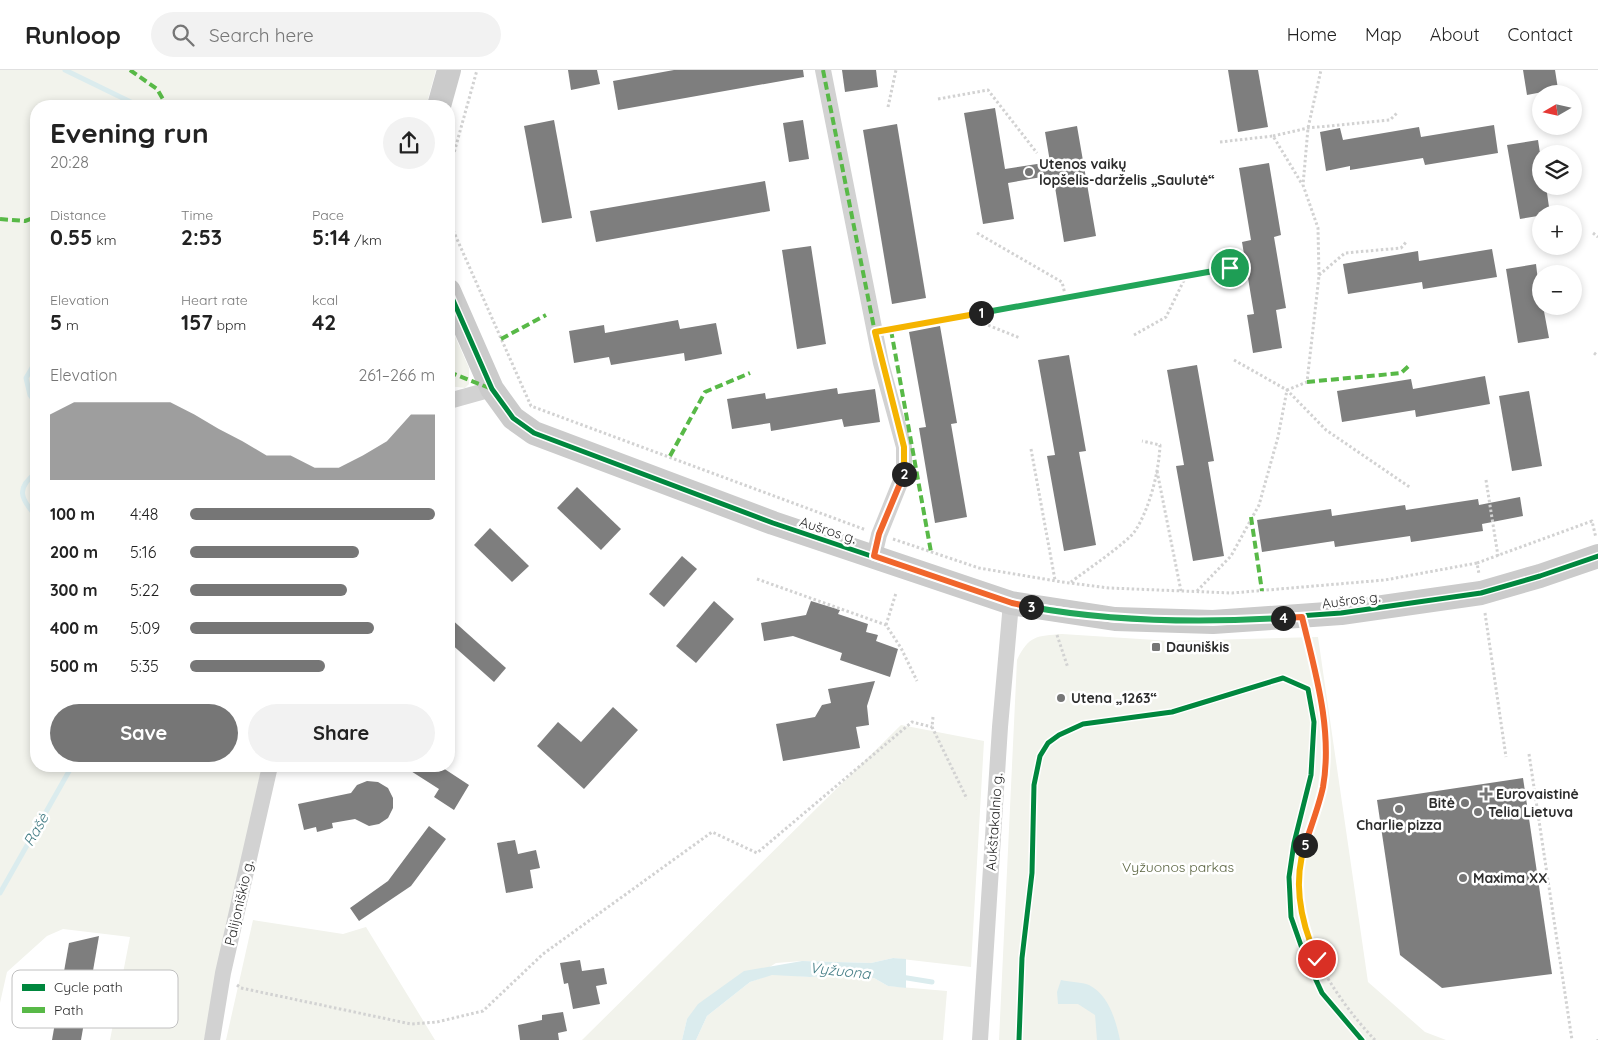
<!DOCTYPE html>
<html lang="en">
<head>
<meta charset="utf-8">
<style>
  :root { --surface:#fff; --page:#f2f2f2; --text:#222; --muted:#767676; --line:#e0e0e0; --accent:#767676 }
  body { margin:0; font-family:Quicksand,sans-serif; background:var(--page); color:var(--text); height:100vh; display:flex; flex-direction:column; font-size:19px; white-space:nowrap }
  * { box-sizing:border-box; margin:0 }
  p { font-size:16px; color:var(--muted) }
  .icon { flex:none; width:28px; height:28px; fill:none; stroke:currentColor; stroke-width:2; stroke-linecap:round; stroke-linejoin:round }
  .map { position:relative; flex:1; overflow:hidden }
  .side { position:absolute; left:30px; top:30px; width:425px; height:672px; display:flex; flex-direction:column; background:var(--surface); border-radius:20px; box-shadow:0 2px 8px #0003 }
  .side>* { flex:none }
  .needle { width:32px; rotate:261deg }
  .controls { position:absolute; left:1532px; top:15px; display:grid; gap:10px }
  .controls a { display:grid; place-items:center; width:50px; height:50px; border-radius:50%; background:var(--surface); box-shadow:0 2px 8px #0003; font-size:25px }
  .pin { position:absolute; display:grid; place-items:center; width:42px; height:42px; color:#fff; margin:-21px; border:2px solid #fff; border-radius:50%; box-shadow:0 1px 5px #0007 }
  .km { position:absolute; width:25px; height:25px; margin:-12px; border-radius:50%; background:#222; color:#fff; font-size:14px; line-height:25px; text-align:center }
  .round { display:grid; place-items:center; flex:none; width:52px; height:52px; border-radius:26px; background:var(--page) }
  .headline { display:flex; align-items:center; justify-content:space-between; height:85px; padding:0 20px }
  h1 { font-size:28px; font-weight:700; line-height:38px }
  .figures { display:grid; grid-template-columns:repeat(3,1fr); gap:8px; height:85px; padding:5px 20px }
  .figures div { display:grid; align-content:center }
  .figures b { font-size:21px; font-weight:700 }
  .figures small { font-size:14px; font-weight:400 }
  .figures p { font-size:14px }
  .chart { height:140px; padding:10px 20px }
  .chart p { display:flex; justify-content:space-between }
  .chart svg { width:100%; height:90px; margin-top:5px; fill:var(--accent); opacity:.7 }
  .primary-button { display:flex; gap:10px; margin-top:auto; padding:10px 20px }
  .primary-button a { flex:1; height:58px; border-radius:30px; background:var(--accent); color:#fff; font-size:20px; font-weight:700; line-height:58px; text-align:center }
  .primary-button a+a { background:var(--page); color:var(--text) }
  ul { padding:0 20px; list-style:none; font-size:16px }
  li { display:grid; grid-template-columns:80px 60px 1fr; align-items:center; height:38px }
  li i { height:12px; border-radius:6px; background:var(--accent) }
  header { display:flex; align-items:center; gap:30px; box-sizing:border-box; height:70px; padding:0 25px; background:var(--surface); border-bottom:1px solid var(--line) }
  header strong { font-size:24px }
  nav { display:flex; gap:28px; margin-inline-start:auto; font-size:18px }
  .search { width:350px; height:45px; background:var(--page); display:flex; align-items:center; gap:12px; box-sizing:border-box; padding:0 18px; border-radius:28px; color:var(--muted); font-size:19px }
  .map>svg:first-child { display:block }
  .green { fill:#f2f3ec }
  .water { fill:#dbecee }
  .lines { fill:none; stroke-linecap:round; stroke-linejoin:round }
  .stream { stroke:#dbecee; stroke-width:5 }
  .building { fill:#7e7e7e }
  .path { stroke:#d2d2d2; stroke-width:3; stroke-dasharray:2.5 2.5; stroke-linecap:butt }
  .street { stroke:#d2d2d2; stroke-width:16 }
  .secondary { stroke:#cbcbcb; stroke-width:24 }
  .quiet { stroke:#58b947; stroke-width:4; stroke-dasharray:8 4; stroke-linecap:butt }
  .cycleway-casing { stroke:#fff; stroke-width:8 }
  .cycleway { stroke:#00873e; stroke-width:5 }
  .split-1-casing { stroke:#fff; stroke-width:10 }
  .split-2-casing { stroke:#fff; stroke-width:10 }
  .split-3-casing { stroke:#fff; stroke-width:10 }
  .split-4-casing { stroke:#fff; stroke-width:10 }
  .split-5-casing { stroke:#fff; stroke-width:10 }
  .split-6-casing { stroke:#fff; stroke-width:10 }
  .split-1 { stroke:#22a559; stroke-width:6 }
  .split-2 { stroke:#f5b400; stroke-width:6 }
  .split-3 { stroke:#f0652b; stroke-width:6 }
  .split-4 { stroke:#22a559; stroke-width:6 }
  .split-5 { stroke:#f0652b; stroke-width:6 }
  .split-6 { stroke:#f5b400; stroke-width:6 }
  .poi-dot { fill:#767676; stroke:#fff; stroke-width:2 }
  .labels { text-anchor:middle; stroke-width:5; stroke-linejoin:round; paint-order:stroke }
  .poi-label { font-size:14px; font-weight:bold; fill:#2d2d2d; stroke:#fff; text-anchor:start }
  .street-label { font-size:14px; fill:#2d2d2d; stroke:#fff }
  .park-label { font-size:14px; fill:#5a6440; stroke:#fff }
  .water-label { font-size:15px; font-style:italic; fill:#457e86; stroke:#fff }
  .key { fill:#fff; stroke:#c0c0c0; stroke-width:1 }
  .key-label { font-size:14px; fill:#2d2d2d }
</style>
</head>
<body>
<header>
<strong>Runloop</strong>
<div class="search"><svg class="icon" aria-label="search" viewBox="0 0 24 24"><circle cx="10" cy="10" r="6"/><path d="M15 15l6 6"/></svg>Search here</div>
<nav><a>Home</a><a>Map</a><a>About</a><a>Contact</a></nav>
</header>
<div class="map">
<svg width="1598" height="970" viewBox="0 0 1598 970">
  <rect width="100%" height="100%" fill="#fff"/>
  <g class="green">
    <path d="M0 0H436L426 36H36V696H262L204 970H110L130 867 63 859 47 866 7 902 0 933Z"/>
    <path d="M449 253 469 298V314L465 318 449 316Z"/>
    <path d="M1062 564 1171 571 1318 567 1368 912 1425 962 1446 970H999L1017 590C1029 565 1037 566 1062 564Z"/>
    <path d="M901 655 984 671 971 897 893 888 871 893 802 891 776 893 687 949 682 970H582Z"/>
    <path d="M253 850 343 864 366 857 435 970H226Z"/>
    <path d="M772 904 810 907 846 905 874 908 888 916 947 921 943 970H696L707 946 750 912Z"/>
  </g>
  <g class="water">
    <path d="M893 888 906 889V918L888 916 874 908 846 905 810 907 772 905 750 912 707 946 696 970H682L687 949 698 934 744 901 802 891 871 893Z"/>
    <path d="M1061 910C1070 912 1082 912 1089 915 1109 925 1116 951 1120 970H1097L1095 945 1078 934H1058L1057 922Z"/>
  </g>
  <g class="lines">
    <g class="stream">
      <path d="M65 0 139 36"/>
      <path d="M36 291 26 308 30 325 36 333"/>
      <path d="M36 403C16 418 20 428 36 446"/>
      <path d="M0 823 72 696"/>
      <path d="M901 907 932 912"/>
    </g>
  </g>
  <g class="building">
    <path d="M568 0H597L600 14 571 20Z"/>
    <path d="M674 0H803L804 7 618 40 613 11Z"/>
    <path d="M842 0H876L878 17 845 22Z"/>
    <path d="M1228 0H1258L1268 57 1238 62Z"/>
    <path d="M1523 0H1555L1558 19 1527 25Z"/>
    <path d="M995 38 1005 99 1050 92 1045 62 1077 56 1096 166 1064 172 1053 105 1008 113 1014 149 983 154 964 43Z"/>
    <path d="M554 50 572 148 542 153 524 56Z"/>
    <path d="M803 50 809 89 789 92 783 53Z"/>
    <path d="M897 54 926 228 892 234 863 60Z"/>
    <path d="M1494 55 1498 83 1425 95 1423 88 1350 100V96L1326 101 1320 62 1340 58 1343 70 1419 57 1421 67Z"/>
    <path d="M1538 70 1541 90V116H1546L1550 144 1520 149 1507 75Z"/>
    <path d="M1269 93 1281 165 1274 167 1286 238 1276 240 1282 278 1253 283 1247 245 1254 244 1242 172 1251 170 1239 98Z"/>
    <path d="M765 111 770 141 596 172 590 141Z"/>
    <path d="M811 176 826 274 797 279 782 180Z"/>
    <path d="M1492 179 1497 207 1423 219 1422 212 1348 224 1343 194 1418 181 1419 191Z"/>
    <path d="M1536 194 1541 236H1543L1549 268 1518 273 1506 199Z"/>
    <path d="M678 250 680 259 716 253 722 284 685 291 684 283 611 295 609 287 574 293 569 261 604 255 605 263Z"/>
    <path d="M940 256 957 353 951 354 967 447 935 453 919 358 926 357 909 262Z"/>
    <path d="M1069 285 1086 381 1079 382 1096 475 1064 481 1047 386 1055 385 1038 290Z"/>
    <path d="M1197 295 1214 391 1208 392 1224 486 1193 491 1176 396 1184 395 1167 300Z"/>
    <path d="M1485 306 1490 334 1416 347 1415 340 1342 352 1337 321 1411 309 1413 319Z"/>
    <path d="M837 318 838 324 875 319 880 352 844 357 842 349 771 361 770 353 732 359 727 329 765 323 766 329Z"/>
    <path d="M1529 321 1542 396 1512 401 1499 326Z"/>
    <path d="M577 417 621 459 601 480 557 438Z"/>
    <path d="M1520 427 1523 446 1482 454 1483 461 1411 472 1410 466 1335 477 1334 471 1262 482 1257 450 1331 439 1332 446 1405 435 1406 440 1478 429 1479 435Z"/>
    <path d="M490 458 529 496 512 512 474 475Z"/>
    <path d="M682 486 697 499 664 537 649 524Z"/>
    <path d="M714 531 734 549 696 593 676 576Z"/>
    <path d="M811 531 840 540 838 544 868 554 866 562 878 565 876 571 898 579 890 607 840 590 842 583 793 566 764 571 761 553 806 545Z"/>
    <path d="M449 547 506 598 494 612 449 572Z"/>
    <path d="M875 611 867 636 869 655 856 657 860 678 783 691 776 654 815 647 822 635 831 633 828 619Z"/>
    <path d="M613 637 638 660 584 719 537 676 558 652 581 672Z"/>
    <path d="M403 696H440L469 715 454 740 434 727 439 719Z"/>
    <path d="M1523 708 1552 904 1442 918 1400 885 1377 730Z"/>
    <path d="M367 711 378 712 388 718 393 728V738L388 748 379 754 369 756 355 749 332 753 333 758 317 762 316 757 304 760 298 734 351 723 357 715Z"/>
    <path d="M429 756 446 769 411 816 359 851 350 838 388 811Z"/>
    <path d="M515 770 518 784 536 780 540 798 530 800 533 818 506 823 497 773Z"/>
    <path d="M99 866 81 970H52L69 873Z"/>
    <path d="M580 890 582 901 604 898 607 914 596 916 600 934 573 939 568 913 564 914 560 893Z"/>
    <path d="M563 942 567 961 558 963 559 970H520L518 955 542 950V945Z"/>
  </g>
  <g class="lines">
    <g class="path">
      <path d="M938 29 988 20 1037 83"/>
      <path d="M888 37 896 0"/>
      <path d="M1273 66 1308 58 1390 50 1397 43"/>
      <path d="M1220 72 1273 66 1302 114"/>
      <path d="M449 101 477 0"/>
      <path d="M449 151 531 336 866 460"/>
      <path d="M977 163 1062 212 1066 228"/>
      <path d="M1593 163 1598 167"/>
      <path d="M1319 205 1345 183 1401 178 1407 171"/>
      <path d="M965 246 1020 268"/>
      <path d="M890 260 1230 198"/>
      <path d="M1134 265 1166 247 1186 206"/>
      <path d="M1594 283 1598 286"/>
      <path d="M1234 290 1287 320 1326 360 1411 418"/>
      <path d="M1031 379 1055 510"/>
      <path d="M1157 401 1181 521"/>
      <path d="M1486 410 1498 486"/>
      <path d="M893 469 979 498 1062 512 1109 518 1232 523 1385 510 1477 493 1479 504"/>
      <path d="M1477 493 1592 451 1596 468"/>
      <path d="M757 509 886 555 901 578 917 611"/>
      <path d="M1071 512C1084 502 1128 472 1135 461 1150 438 1159 401 1160 375L1142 371"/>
      <path d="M1197 521 1231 486 1259 435 1278 367 1287 320 1307 312 1319 206 1318 158 1303 115 1308 58 1321 0"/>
      <path d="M1485 543 1506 687"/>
      <path d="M886 555 896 523"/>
      <path d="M1057 565 1068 598"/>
      <path d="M1306 565C1319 615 1329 663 1323 715 1320 739 1307 763 1301 787 1284 851 1333 926 1375 970"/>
      <path d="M933 647 932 657 967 729"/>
      <path d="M1529 684 1572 970"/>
      <path d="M237 915 241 918 411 954 437 952 483 941 543 884 712 762 757 783 912 652 932 657"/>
      <path d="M1598 970V969"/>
    </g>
    <g class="street">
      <path d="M823 0 881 293 904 377V403L879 465 874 486"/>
      <path d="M449 331 492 319"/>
      <path d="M212 970 223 903 270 696"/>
      <path d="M980 970 1000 657 1011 533"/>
    </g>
    <g class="secondary">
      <path d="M439 36 449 0"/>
      <path d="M449 221 492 319 513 348 534 363 773 453 1011 533 1115 549 1213 552 1341 543 1481 523 1540 506 1598 486"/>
    </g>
    <g class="quiet">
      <path d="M130 0 157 19 167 36"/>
      <path d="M823 0 881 293 904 377V403L879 465 874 486"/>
      <path d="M0 149 25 151 36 147"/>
      <path d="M891 260 931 482"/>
      <path d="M501 269 546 245"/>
      <path d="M449 302 492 319"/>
      <path d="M1307 312 1401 303 1411 294"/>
      <path d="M670 386 705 322 750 303"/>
      <path d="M1251 447 1262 521"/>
    </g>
    <g class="cycleway-casing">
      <g id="cycleway">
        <path d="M449 221 492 319 513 348 534 363 773 453 1011 533 1115 549 1213 552 1341 543 1481 523 1540 506 1598 486"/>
        <path d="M1019 970 1022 888 1032 803 1034 715 1040 686 1048 673 1059 665 1083 654 1172 642 1283 608 1308 619 1314 652 1311 705 1294 773 1289 807 1291 847 1304 884 1322 923 1362 970"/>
      </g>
    </g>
    <use href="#cycleway" class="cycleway"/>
  </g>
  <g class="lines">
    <g class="split-1-casing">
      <path id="split-1" d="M981 243 1230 198"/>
    </g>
    <g class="split-2-casing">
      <path id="split-2" d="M904 404V377L875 262 981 243"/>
    </g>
    <g class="split-3-casing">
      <path id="split-3" d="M904 404 879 464 874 486 1012 533 1031 537"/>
    </g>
    <g class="split-4-casing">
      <path id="split-4" d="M1031 537C1114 552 1198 553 1283 548"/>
    </g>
    <g class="split-5-casing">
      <path id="split-5" d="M1283 548 1302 547C1315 601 1333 660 1323 717 1319 736 1311 756 1305 775"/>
    </g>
    <g class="split-6-casing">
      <path id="split-6" d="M1305 775C1292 814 1301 853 1317 889"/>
    </g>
    <use href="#split-1" class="split-1"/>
    <use href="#split-2" class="split-2"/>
    <use href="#split-3" class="split-3"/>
    <use href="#split-4" class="split-4"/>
    <use href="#split-5" class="split-5"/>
    <use href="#split-6" class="split-6"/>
  </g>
  <g class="poi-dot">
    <circle cx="1029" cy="102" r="5"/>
    <rect x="1151" y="572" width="10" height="10" rx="2.5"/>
    <circle cx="1061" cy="628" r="5"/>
    <path d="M1483.5 716.5h5v5h5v5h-5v5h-5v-5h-5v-5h5z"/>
    <circle cx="1465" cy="733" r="5"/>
    <circle cx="1399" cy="739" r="5"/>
    <circle cx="1478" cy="742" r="5"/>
    <circle cx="1463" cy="808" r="5"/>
  </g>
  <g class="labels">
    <g class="poi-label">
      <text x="1039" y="99">Utenos vaikų<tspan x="1039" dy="16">lopšelis-darželis „Saulutė“</tspan></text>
      <text x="1166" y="582">Dauniškis</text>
      <text x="1071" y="633">Utena „1263“</text>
      <text x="1496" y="729">Eurovaistinė</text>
      <text x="1455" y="738" text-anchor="end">Bitė</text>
      <text x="1488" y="747">Telia Lietuva</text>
      <text x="1399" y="760" text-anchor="middle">Charlie pizza</text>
      <text x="1473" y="813">Maxima XX</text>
    </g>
    <g class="street-label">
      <text transform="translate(828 460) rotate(18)" y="5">Aušros g.</text>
      <text transform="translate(1351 530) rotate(-7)" y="5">Aušros g.</text>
      <text transform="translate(994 752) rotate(-86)" y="5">Aukštakalnio g.</text>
      <text transform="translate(239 833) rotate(-77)" y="5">Palijoniškio g.</text>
    </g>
    <g class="park-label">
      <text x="1178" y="802">Vyžuonos parkas</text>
    </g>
    <g class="water-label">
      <text transform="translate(36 760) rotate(-60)" y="5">Rašė</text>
      <text transform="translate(840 901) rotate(6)" y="5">Vyžuona</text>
    </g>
  </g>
  <rect x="12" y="900" width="166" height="58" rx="8" class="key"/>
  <rect x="22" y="914" width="23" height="7" fill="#00873e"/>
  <rect x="22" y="937" width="23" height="6" fill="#58b947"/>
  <g class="key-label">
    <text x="54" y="922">Cycle path</text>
    <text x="54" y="945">Path</text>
  </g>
</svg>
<div class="controls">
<a><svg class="needle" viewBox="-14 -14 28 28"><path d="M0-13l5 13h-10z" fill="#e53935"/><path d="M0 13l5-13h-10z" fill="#767676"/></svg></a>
<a><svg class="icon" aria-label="layers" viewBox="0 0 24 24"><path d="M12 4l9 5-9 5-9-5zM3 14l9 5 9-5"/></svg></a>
<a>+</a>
<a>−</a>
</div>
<div class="pin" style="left:1230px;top:198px;background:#1e9e55"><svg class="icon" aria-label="arrive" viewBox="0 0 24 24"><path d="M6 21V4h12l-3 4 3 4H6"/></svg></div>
<div class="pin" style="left:1317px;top:889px;background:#d93025"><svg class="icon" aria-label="check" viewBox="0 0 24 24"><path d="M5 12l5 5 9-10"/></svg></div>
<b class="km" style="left:981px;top:243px">1</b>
<b class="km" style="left:904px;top:404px">2</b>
<b class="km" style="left:1031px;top:537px">3</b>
<b class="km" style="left:1283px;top:548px">4</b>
<b class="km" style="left:1305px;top:775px">5</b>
<section class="side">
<div class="headline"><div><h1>Evening run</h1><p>20:28</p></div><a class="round"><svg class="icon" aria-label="share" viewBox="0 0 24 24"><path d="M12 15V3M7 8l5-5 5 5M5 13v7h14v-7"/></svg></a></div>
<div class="figures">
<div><p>Distance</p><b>0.55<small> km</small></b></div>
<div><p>Time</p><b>2:53</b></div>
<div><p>Pace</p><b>5:14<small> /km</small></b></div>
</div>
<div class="figures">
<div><p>Elevation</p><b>5<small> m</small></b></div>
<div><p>Heart rate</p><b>157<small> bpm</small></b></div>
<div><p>kcal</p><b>42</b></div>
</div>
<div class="chart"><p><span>Elevation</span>261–266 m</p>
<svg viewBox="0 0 160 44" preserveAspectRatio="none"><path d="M0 44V12L10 6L20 6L30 6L40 6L50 6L60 12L70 19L80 25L90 32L100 32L110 38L120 38L130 32L140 25L150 12L160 12V44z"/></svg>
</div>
<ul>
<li><b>100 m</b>4:48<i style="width:100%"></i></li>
<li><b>200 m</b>5:16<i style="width:69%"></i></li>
<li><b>300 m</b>5:22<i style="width:64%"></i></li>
<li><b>400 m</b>5:09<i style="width:75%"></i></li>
<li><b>500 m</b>5:35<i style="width:55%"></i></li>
</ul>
<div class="primary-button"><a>Save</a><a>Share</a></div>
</section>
</div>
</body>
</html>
